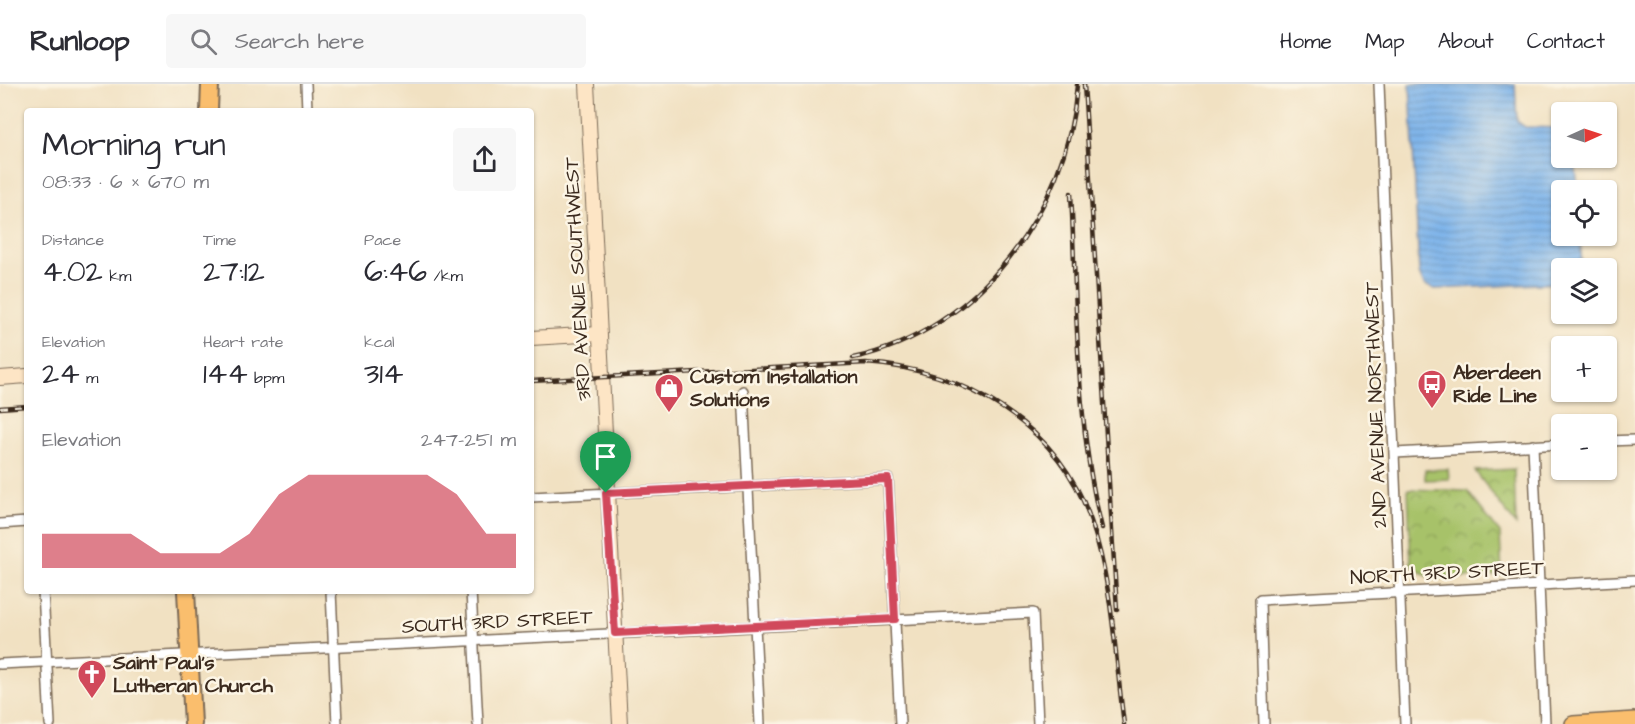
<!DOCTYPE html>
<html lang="en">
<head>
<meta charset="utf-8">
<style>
  :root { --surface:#fff; --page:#f7f7f7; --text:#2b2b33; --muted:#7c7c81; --line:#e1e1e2; --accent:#d1495b }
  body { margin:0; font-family:"Architects Daughter",sans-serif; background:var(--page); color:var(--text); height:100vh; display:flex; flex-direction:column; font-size:22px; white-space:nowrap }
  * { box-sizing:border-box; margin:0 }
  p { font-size:20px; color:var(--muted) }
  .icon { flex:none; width:33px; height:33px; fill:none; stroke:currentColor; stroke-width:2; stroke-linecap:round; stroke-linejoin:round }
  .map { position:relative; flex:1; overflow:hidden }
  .details { position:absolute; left:24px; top:24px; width:510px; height:486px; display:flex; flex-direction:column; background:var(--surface); border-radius:6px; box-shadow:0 2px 4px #0004 }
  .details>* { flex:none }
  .needle { width:39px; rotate:87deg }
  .controls { position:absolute; left:1551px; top:18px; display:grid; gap:12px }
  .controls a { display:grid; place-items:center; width:66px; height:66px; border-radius:6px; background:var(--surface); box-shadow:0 2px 4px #0004; font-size:30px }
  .pin { position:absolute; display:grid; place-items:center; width:51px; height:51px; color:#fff; margin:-62px -26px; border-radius:50% 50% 50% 0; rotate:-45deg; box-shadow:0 0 6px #0007 }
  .pin .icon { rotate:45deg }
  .round { display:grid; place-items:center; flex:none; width:63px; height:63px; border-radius:6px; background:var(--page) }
  .head { display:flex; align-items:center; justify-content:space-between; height:102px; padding:0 18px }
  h1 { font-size:33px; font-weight:600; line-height:45px }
  .stats { display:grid; grid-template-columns:repeat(3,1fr); gap:9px; height:102px; padding:6px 18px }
  .stats div { display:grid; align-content:center }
  .stats b { font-size:30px; font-weight:600 }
  .stats small { font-size:16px; font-weight:400 }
  .stats p { font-size:16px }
  .chart { height:168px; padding:12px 18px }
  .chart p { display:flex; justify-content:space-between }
  .chart svg { width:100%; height:108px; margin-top:6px; fill:var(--accent); opacity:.7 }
  header { display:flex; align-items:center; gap:36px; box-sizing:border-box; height:84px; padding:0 30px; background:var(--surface); border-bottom:2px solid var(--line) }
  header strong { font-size:28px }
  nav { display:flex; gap:33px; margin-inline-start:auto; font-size:21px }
  .search { width:420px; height:54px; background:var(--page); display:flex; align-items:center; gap:15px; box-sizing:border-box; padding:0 21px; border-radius:6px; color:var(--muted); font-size:22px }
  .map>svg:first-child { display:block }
  .park { fill:url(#park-crowns); stroke:#717644; stroke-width:1.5 }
  .garden { fill:#a7c269; stroke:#717644; stroke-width:1.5 }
  .water { fill:url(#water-rules); stroke:#5c6e84; stroke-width:1.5 }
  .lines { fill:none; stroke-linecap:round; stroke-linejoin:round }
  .street-casing { stroke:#7b6a57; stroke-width:12 }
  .secondary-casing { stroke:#7b6a57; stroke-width:16 }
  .primary-casing { stroke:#7b6a57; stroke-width:18 }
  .highway-casing { stroke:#7b6a57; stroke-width:20 }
  .street { stroke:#fff; stroke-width:9 }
  .secondary { stroke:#fde5c5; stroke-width:14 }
  .primary { stroke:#fabe6d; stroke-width:15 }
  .highway { stroke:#fabe6d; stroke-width:16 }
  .rail-casing { stroke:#3b2a1e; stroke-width:4.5 }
  .rail { stroke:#fcf5e5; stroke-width:2; stroke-dasharray:7; stroke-linecap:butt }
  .route-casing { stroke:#fff; stroke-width:12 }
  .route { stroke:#d1495b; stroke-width:8 }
  .labels { text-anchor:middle; stroke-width:5; stroke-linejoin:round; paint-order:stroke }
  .street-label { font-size:20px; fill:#3b2a1e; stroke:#fcf5e5 }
  .poi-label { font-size:20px; font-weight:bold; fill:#3b2a1e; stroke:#fcf5e5; text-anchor:start }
</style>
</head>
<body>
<header>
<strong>Runloop</strong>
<div class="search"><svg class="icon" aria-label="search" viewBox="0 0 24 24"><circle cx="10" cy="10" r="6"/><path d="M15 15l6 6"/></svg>Search here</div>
<nav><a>Home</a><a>Map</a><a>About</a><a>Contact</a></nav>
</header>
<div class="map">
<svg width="1635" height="640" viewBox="0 0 1635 640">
  <defs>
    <pattern id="park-crowns" width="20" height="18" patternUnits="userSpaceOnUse" patternTransform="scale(1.5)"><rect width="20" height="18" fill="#a7c269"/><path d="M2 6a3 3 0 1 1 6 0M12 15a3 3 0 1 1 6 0" fill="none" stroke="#899e56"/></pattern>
    <pattern id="water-rules" width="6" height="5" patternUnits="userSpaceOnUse" patternTransform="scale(1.5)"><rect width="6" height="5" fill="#7cb3eb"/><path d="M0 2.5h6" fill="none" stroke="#6792be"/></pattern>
  </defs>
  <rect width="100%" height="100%" fill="#fcf5e5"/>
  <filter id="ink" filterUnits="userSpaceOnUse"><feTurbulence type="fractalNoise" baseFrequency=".0167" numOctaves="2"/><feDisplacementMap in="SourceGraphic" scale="12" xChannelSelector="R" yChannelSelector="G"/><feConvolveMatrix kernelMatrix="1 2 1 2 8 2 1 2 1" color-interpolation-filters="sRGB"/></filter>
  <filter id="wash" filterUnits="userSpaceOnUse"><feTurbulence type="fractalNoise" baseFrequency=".008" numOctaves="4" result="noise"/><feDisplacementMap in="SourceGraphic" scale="24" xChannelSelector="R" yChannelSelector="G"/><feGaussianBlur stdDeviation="1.35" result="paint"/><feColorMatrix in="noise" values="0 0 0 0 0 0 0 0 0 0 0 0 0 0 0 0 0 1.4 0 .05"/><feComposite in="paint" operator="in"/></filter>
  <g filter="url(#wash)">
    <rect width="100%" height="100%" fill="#f1e1c2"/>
    <g class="park">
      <path d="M1514 385 1516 441 1475 387Z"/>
      <path d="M1408 405 1467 407 1500 449 1502 491 1432 495 1411 482Z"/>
    </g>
    <path class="garden" d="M1448 385 1449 395 1425 396V386Z"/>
    <path class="water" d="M1410 0H1515L1517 37 1525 43 1561 44 1562 74H1575L1578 106H1562V152H1580L1582 184H1562L1561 199 1435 205 1424 201 1419 189Z"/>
  </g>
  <g filter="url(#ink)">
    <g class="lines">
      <g class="street-casing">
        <g id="street">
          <path d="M306 0 307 27"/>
          <path d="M1379 0 1405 640"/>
          <path d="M743 307 760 640"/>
          <path d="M1606 357 1635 356"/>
          <path d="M1533 361 1545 640"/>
          <path d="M1395 369 1562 360"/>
          <path d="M531 413 888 395 900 640"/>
          <path d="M0 440 27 438"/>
          <path d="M43 507 50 640"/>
          <path d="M331 507 337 640"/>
          <path d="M471 507 478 640"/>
          <path d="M0 580 1033 529 1038 640"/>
          <path d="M1264 640 1260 516 1635 496"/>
        </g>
      </g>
      <g class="secondary-casing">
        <g id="secondary">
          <path d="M587 0 620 640"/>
          <path d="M531 254 599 250"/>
          <path d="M0 294 27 292"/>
        </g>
      </g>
      <g class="primary-casing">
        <path id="primary" d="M1573 640 1635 636"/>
      </g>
      <g class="highway-casing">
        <g id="highway">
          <path d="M209 27 210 0"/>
          <path d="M186 507 193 640"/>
        </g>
      </g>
      <use href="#street" class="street"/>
      <use href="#secondary" class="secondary"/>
      <use href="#primary" class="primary"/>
      <use href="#highway" class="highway"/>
      <g class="rail-casing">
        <g id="rail">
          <path d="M1084 0 1117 526"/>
          <path d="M1071 109C1077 219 1075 337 1102 444"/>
          <path d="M853 274C979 247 1068 126 1077 1"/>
          <path d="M531 297 866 279C963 285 1059 341 1091 437 1113 501 1115 573 1124 640"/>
          <path d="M0 324 27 322"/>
        </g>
      </g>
      <use href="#rail" class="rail"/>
    </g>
  </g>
  <g class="lines" filter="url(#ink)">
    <g class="route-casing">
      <path id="route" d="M888 395 895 535 615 549 606 409Z"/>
    </g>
    <use href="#route" class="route"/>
  </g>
  <defs>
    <g id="bus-pin" transform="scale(1.5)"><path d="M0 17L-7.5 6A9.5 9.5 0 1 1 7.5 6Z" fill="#d1495b" stroke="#fcf5e5"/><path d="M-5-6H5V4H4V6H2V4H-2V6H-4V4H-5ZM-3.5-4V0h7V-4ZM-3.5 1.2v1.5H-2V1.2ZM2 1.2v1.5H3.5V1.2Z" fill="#fff"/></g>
    <g id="shop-pin" transform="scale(1.5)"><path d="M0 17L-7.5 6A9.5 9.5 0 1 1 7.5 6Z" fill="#d1495b" stroke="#fcf5e5"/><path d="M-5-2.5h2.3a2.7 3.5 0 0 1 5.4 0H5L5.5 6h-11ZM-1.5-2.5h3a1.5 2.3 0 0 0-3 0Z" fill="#fff"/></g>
    <g id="church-pin" transform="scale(1.5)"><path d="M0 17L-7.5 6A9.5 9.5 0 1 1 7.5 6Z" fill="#d1495b" stroke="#fcf5e5"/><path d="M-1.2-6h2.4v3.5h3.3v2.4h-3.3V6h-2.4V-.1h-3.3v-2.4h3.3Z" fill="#fff"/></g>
  </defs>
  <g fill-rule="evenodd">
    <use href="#bus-pin" x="1432" y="300"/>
    <use href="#shop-pin" x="669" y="304"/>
    <use href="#church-pin" x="92" y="590"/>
  </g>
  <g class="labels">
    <g class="street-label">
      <text transform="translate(577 195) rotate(-93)" y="7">3RD AVENUE SOUTHWEST</text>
      <text transform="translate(1375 321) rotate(-92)" y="7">2ND AVENUE NORTHWEST</text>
      <text transform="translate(1447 488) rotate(-3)" y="7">NORTH 3RD STREET</text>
      <text transform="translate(497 537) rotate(-3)" y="7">SOUTH 3RD STREET</text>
    </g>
    <g class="poi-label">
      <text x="1453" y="295">Aberdeen<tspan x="1453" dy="23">Ride Line</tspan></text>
      <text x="690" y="299">Custom Installation<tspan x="690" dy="23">Solutions</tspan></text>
      <text x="113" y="585">Saint Paul's<tspan x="113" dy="23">Lutheran Church</tspan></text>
    </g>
  </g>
</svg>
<div class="controls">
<a><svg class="needle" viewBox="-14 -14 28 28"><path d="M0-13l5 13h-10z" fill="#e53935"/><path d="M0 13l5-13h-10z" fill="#7c7c81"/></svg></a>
<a><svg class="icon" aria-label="locate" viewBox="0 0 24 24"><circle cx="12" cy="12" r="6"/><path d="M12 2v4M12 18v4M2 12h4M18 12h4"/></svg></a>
<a><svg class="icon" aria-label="layers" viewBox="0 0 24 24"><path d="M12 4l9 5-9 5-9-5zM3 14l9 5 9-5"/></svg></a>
<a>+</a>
<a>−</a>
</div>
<div class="pin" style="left:606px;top:409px;background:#1e9e55"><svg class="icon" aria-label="arrive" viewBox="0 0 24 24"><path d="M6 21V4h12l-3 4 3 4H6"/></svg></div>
<section class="details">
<div class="head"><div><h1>Morning run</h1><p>08:33 · 6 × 670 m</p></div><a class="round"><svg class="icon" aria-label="share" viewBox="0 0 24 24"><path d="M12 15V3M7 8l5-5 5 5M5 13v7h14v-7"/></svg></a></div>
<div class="stats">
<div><p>Distance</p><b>4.02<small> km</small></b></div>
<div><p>Time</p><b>27:12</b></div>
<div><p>Pace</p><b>6:46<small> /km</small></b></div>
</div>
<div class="stats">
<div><p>Elevation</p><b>24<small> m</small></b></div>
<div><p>Heart rate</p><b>144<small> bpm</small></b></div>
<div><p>kcal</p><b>314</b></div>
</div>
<div class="chart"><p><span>Elevation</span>247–251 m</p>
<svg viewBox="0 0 160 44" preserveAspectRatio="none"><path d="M0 44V30L10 30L20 30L30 30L40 38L50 38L60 38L70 30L80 14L90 6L100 6L110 6L120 6L130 6L140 14L150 30L160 30V44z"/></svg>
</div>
</section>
</div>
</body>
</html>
